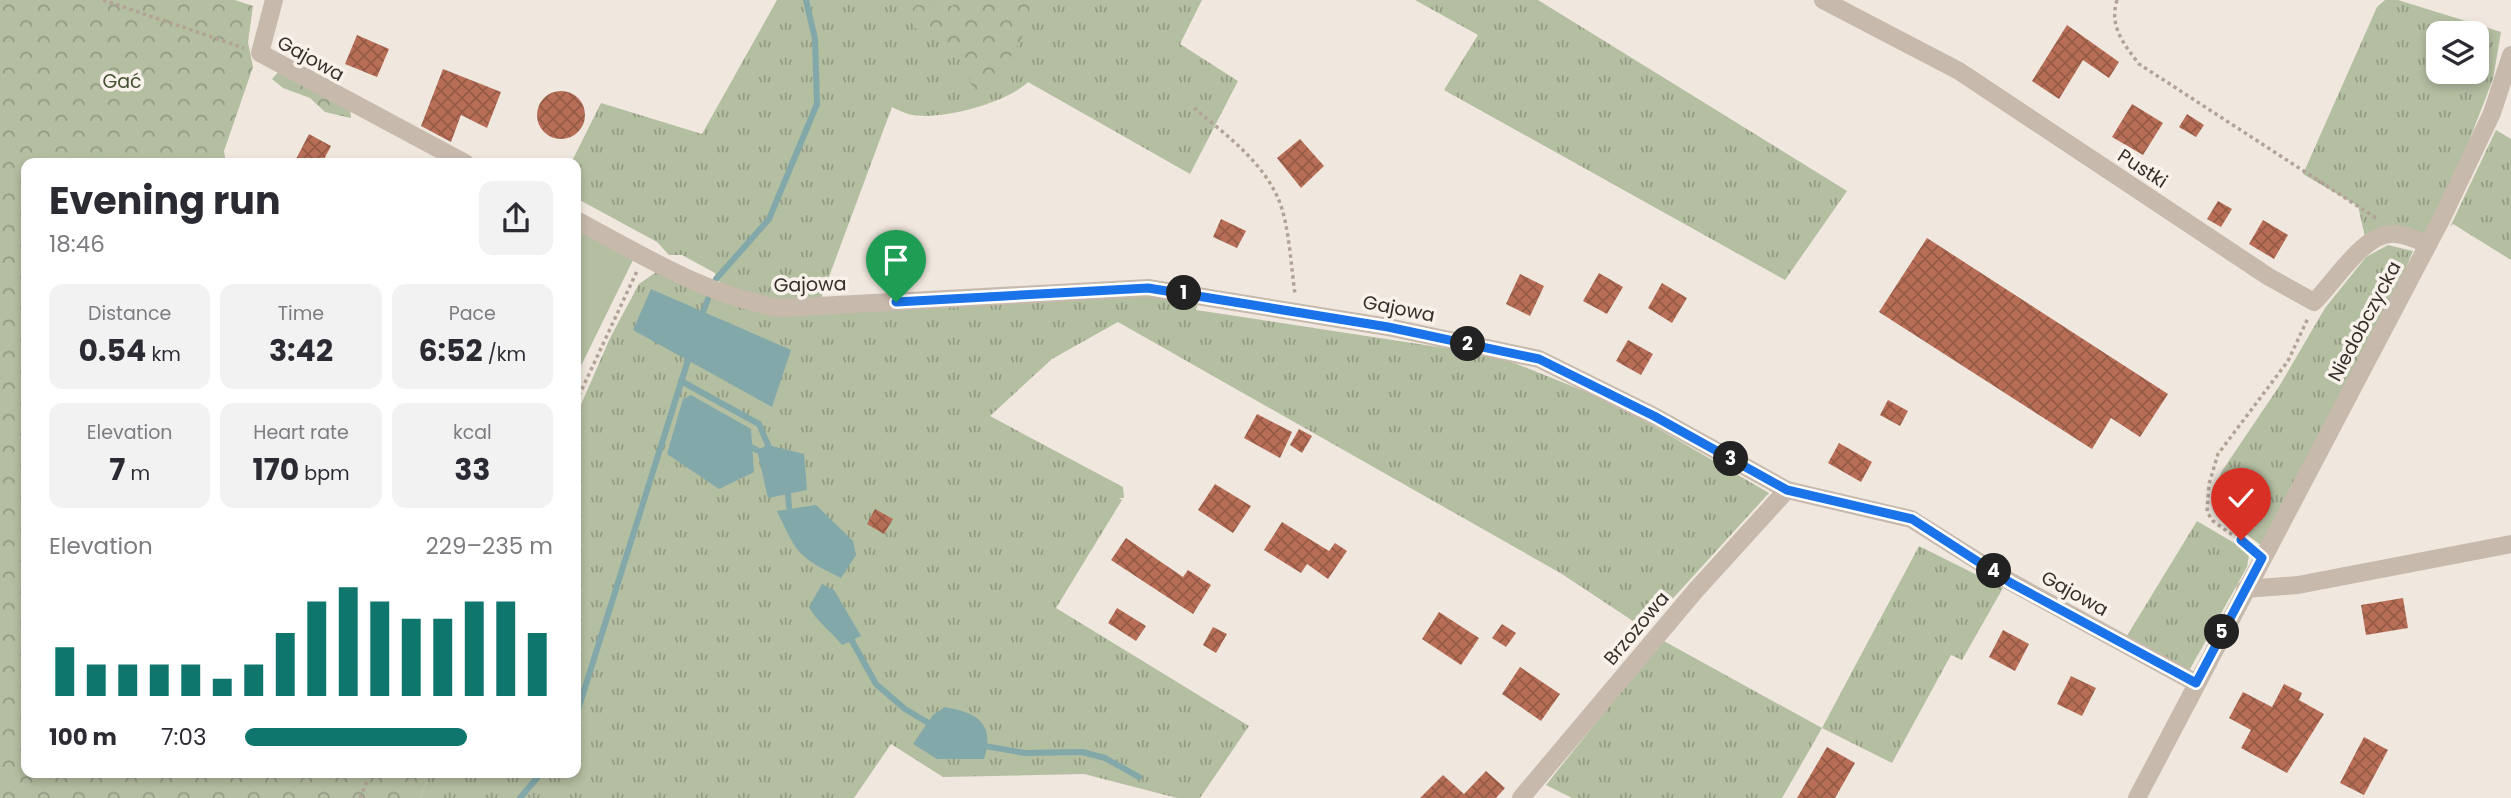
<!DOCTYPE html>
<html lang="en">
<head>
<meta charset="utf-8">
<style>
  :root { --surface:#fff; --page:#f2f2f3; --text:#2b2b33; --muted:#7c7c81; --accent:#0f766e }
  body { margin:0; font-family:Poppins,sans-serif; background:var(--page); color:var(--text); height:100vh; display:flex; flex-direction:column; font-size:26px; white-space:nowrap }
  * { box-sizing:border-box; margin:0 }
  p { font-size:23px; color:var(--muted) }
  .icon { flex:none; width:38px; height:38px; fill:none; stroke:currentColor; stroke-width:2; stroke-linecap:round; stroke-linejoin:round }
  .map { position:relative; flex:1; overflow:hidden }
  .side { position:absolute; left:21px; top:158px; width:560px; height:620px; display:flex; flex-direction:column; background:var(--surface); border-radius:14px; box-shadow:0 4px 10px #0003 }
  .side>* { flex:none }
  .tools { position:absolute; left:2426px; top:21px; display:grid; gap:14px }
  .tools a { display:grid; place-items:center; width:63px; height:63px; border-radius:14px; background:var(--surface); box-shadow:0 4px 10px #0003; font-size:35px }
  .pin { position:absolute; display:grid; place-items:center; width:60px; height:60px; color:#fff; margin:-72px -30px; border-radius:50% 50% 50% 0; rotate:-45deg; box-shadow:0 0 7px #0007 }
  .pin .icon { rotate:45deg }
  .km { position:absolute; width:35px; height:35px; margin:-18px; border-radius:50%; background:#222; color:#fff; font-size:19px; line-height:35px; text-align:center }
  .round { display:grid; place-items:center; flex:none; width:74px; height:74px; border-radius:14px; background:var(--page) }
  .headline { display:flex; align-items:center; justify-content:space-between; height:119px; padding:0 28px }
  h1 { font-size:38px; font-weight:700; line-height:52px }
  .metrics { display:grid; grid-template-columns:repeat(3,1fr); gap:10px; height:119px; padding:7px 28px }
  .metrics div { display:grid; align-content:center; border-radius:14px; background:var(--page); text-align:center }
  .metrics b { font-size:30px; font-weight:700 }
  .metrics small { font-size:19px; font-weight:400 }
  .metrics p { font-size:19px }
  .chart { height:196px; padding:14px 28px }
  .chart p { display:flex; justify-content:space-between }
  .chart svg { width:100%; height:126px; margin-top:7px; stroke:var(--accent); stroke-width:6 }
  ul { padding:0 28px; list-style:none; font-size:23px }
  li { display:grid; grid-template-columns:112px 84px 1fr; align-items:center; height:52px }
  li i { height:18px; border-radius:9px; background:var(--accent) }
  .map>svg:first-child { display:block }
  .grass { fill:url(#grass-tufts); fill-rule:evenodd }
  .forest { fill:url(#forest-crowns) }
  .garden { fill:#b4bea1 }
  .water { fill:#82a8aa }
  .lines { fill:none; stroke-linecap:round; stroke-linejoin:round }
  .stream { stroke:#82a8aa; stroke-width:6 }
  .building { fill:url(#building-cross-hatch) }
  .path { stroke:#b3a397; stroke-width:3.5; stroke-dasharray:3.5 3.5; stroke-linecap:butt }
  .minor { stroke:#c7b9ac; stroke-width:18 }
  .route-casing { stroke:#fff; stroke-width:14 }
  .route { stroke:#1a73e8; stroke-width:9 }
  .labels { text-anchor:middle; stroke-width:7; stroke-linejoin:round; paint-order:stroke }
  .street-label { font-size:19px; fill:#362e2a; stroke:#f8f2eb }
  .park-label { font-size:19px; fill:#455131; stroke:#f8f2eb }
</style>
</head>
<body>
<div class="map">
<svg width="2511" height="798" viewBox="0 0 2511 798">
  <defs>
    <pattern id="grass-tufts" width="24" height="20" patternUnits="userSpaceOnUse" patternTransform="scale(1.75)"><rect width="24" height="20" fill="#b4bea1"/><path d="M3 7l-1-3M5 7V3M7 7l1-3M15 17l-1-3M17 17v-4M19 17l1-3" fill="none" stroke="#939b83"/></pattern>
    <pattern id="forest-crowns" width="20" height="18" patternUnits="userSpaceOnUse" patternTransform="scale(1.75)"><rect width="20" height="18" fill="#b4bea1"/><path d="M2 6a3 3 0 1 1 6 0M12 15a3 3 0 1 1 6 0" fill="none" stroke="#939b83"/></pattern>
    <pattern id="building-cross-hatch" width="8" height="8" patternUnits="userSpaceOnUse" patternTransform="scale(1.75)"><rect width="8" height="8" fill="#b86e56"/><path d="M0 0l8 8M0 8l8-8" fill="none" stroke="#965b47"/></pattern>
  </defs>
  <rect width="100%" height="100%" fill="#f0e8df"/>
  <g class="grass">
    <path d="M777 0H1202L1180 44 1238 81 1190 174 1028 82C1007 103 943 120 913 115 906 114 898 110 892 107L820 301C782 303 748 303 716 279L715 273 682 255H669L657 242 576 198V163H571L601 103 702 134Z"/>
    <path d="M1415 0H1538L1847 191 1785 280 1444 90 1478 35Z"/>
    <path d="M2385 0H2398L2501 32 2493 79 2454 180 2425 234 2365 237 2358 206 2303 174 2377 7ZM2438 33H2476V72H2438Z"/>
    <path d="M2496 130 2511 139V260L2453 224 2450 227Z"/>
    <path d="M2388 245 2413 251 2395 294 2262 546 2213 509 2215 489 2222 471 2280 385 2325 308 2366 257Z"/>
    <path d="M656 272 721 300 1150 296 1198 302 1196 310 1497 356 1614 403 1769 493 1645 629 1562 574 1118 322 1052 359 990 416 1123 487 1124 498H1119L1122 500 1056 608 1249 726 1200 798H1177L1084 774 943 777 891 744 854 798H420L431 772H576V416L610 338 639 284Z"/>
    <path d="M2197 521 2241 547 2249 555 2247 567 2190 669 2176 668 2125 639Z"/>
    <path d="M1919 546 2003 588 1962 660 1951 655 1892 763 1822 728 1782 798H1572L1546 785 1662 640 1822 728Z"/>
  </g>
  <g class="forest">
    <path d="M0 0H235L253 6 248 42 253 67 224 151 226 163H26V772H431L420 798H0Z"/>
    <path d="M959 0H1045L987 96 973 89 961 55 915 28 906 14 917 5 952 6Z"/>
    <path d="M281 69 350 107 351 118 325 112 310 98 283 88 272 79Z"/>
  </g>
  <path class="garden" d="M576 227 633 260 576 376Z"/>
  <g class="water">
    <path d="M651 289 791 350 772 407 633 330Z"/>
    <path d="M691 395 751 429 754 472 719 489 667 454 683 399Z"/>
    <path d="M768 445 804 454 807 490 768 498 757 450Z"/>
    <path d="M816 505 853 541 856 555 841 578C797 556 798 555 777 511Z"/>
    <path d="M822 584 834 590 861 636 842 645C832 632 816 621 809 607Z"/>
    <path d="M945 707C978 713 995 724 984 759H937L913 744 933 715Z"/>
  </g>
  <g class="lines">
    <g class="stream">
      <path d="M716 279 769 219 817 104 815 39 806 0"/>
      <path d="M701 317 708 299"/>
      <path d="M681 381 759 424 768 445"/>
      <path d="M751 447 757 450"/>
      <path d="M788 494 789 507"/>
      <path d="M852 641 876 684 905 709 935 727"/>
      <path d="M576 716 690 354"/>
      <path d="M979 745 1025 753 1082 752 1105 758 1139 777"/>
      <path d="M520 798 542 772"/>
    </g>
  </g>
  <g class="building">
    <path d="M2067 25 2119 62 2109 78 2083 60 2059 99 2032 81Z"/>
    <path d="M357 35 389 49 377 77 345 64Z"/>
    <path d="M443 69 501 92 487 128 461 115 451 142 421 126Z"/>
    <circle cx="561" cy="115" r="24"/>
    <path d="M2132 104 2163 123 2143 155 2112 137Z"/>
    <path d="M2187 114 2204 125 2196 137 2179 127Z"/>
    <path d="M309 134 331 146 322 163H294Z"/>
    <path d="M1300 139 1324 166 1301 188 1277 158Z"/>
    <path d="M2218 201 2232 209 2221 227 2207 219Z"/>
    <path d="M1221 219 1246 231 1237 248 1213 237Z"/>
    <path d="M2263 220 2288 235 2274 259 2249 244Z"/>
    <path d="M1927 238 2168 394 2140 437 2111 418 2092 449 1879 312Z"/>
    <path d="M1599 273 1623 287 1607 314 1583 301Z"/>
    <path d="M1520 274 1544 286 1530 316 1506 304Z"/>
    <path d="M1662 283 1687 298 1672 323 1648 308Z"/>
    <path d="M1628 340 1653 354 1641 375 1616 361Z"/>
    <path d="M1888 400 1908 411 1900 426 1880 415Z"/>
    <path d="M1257 414 1292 432 1280 458 1244 438Z"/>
    <path d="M1299 429 1312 436 1302 453 1290 445Z"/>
    <path d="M1839 443 1872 462 1861 482 1828 463Z"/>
    <path d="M1215 484 1251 506 1233 533 1198 510Z"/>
    <path d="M875 509 893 519 884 534 867 524Z"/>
    <path d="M1282 522 1329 551 1335 543 1347 551 1328 579 1307 564 1301 573 1264 550Z"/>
    <path d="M1126 538 1183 577 1188 570 1211 585 1193 614 1111 560Z"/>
    <path d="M2403 598 2408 628 2366 635 2361 605Z"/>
    <path d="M1117 608 1146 626 1136 641 1108 623Z"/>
    <path d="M1439 612 1479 638 1461 665 1422 639Z"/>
    <path d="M1502 624 1516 633 1506 647 1492 638Z"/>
    <path d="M1213 627 1227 634 1216 653 1203 645Z"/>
    <path d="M2003 630 2029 644 2015 671 1989 657Z"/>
    <path d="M1520 667 1560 694 1541 721 1502 694Z"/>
    <path d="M2071 676 2096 688 2082 716 2057 704Z"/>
    <path d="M2284 684 2302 693 2299 700 2324 714 2287 773 2241 748 2251 730 2229 718 2243 692 2272 707Z"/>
    <path d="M2364 737 2388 750 2364 795 2340 783Z"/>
    <path d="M1827 747 1855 763 1835 798H1797Z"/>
    <path d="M1486 771 1505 788 1496 798H1420L1443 775 1464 794Z"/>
  </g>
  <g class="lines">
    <g class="path">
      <path d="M103 0 244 48"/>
      <path d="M2117 0C2109 26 2123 43 2139 64L2376 218"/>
      <path d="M1194 108C1225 134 1261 160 1278 198 1289 223 1291 266 1295 294"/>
      <path d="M576 402 637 271"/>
      <path d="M2249 547 2213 521 2207 512 2209 484 2218 454 2288 361 2308 318"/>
      <path d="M360 798 371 772"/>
    </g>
    <g class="minor">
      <path d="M274 0 260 53 465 163"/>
      <path d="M1823 0 1959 71 2269 277 2314 302C2335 282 2365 230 2396 234 2407 235 2418 240 2427 244"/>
      <path d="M576 220C642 255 708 297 782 308L1148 288 1388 327 1539 359 1654 416 1787 490 1911 519 2011 582 2196 683"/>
      <path d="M2245 589 2298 585 2511 544"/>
      <path d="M1521 798 1696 590 1787 490"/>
      <path d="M2137 798 2442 218 2492 113 2511 55"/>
    </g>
  </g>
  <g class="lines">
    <g class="route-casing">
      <path id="route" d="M896 302 1148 288 1388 327 1539 359 1654 416 1787 490 1912 519 2011 583 2196 683 2262 558 2241 540"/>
    </g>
    <use href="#route" class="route"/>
  </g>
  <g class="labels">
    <g class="street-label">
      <text transform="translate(311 58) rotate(29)" y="7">Gajowa</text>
      <text transform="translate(2143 168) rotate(33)" y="7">Pustki</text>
      <text transform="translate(810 284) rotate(-1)" y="7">Gajowa</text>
      <text transform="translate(1399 308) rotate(11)" y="7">Gajowa</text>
      <text transform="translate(2364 321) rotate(-62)" y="7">Niedobczycka</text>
      <text transform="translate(2075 593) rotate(29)" y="7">Gajowa</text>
      <text transform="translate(1636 628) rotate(-50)" y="7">Brzozowa</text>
    </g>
    <g class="park-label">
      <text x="122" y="88">Gać</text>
    </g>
  </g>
</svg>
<div class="tools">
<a><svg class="icon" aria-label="layers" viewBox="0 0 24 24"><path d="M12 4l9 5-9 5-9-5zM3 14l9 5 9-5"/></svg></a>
</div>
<div class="pin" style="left:896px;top:302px;background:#1e9e55"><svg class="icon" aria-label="arrive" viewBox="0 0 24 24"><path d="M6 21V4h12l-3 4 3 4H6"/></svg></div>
<div class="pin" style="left:2241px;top:540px;background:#d93025"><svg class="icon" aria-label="check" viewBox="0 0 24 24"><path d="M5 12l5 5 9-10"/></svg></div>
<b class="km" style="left:1184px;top:293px">1</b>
<b class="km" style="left:1468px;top:344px">2</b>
<b class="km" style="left:1731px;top:459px">3</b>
<b class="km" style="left:1994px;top:571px">4</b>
<b class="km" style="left:2222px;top:632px">5</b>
<section class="side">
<div class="headline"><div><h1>Evening run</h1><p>18:46</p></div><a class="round"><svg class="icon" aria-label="share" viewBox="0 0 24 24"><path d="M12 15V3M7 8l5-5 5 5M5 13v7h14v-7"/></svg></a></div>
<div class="metrics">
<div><p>Distance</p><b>0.54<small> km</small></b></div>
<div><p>Time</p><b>3:42</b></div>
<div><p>Pace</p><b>6:52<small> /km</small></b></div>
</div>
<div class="metrics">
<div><p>Elevation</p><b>7<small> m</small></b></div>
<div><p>Heart rate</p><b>170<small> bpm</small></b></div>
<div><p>kcal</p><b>33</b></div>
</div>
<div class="chart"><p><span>Elevation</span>229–235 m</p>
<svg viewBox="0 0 160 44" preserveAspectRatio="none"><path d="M5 44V27M15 44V33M25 44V33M35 44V33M45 44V33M55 44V38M65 44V33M75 44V22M85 44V11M95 44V6M105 44V11M115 44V17M125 44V17M135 44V11M145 44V11M155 44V22"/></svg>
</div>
<ul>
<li><b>100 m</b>7:03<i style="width:72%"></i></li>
</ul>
</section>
</div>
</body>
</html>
